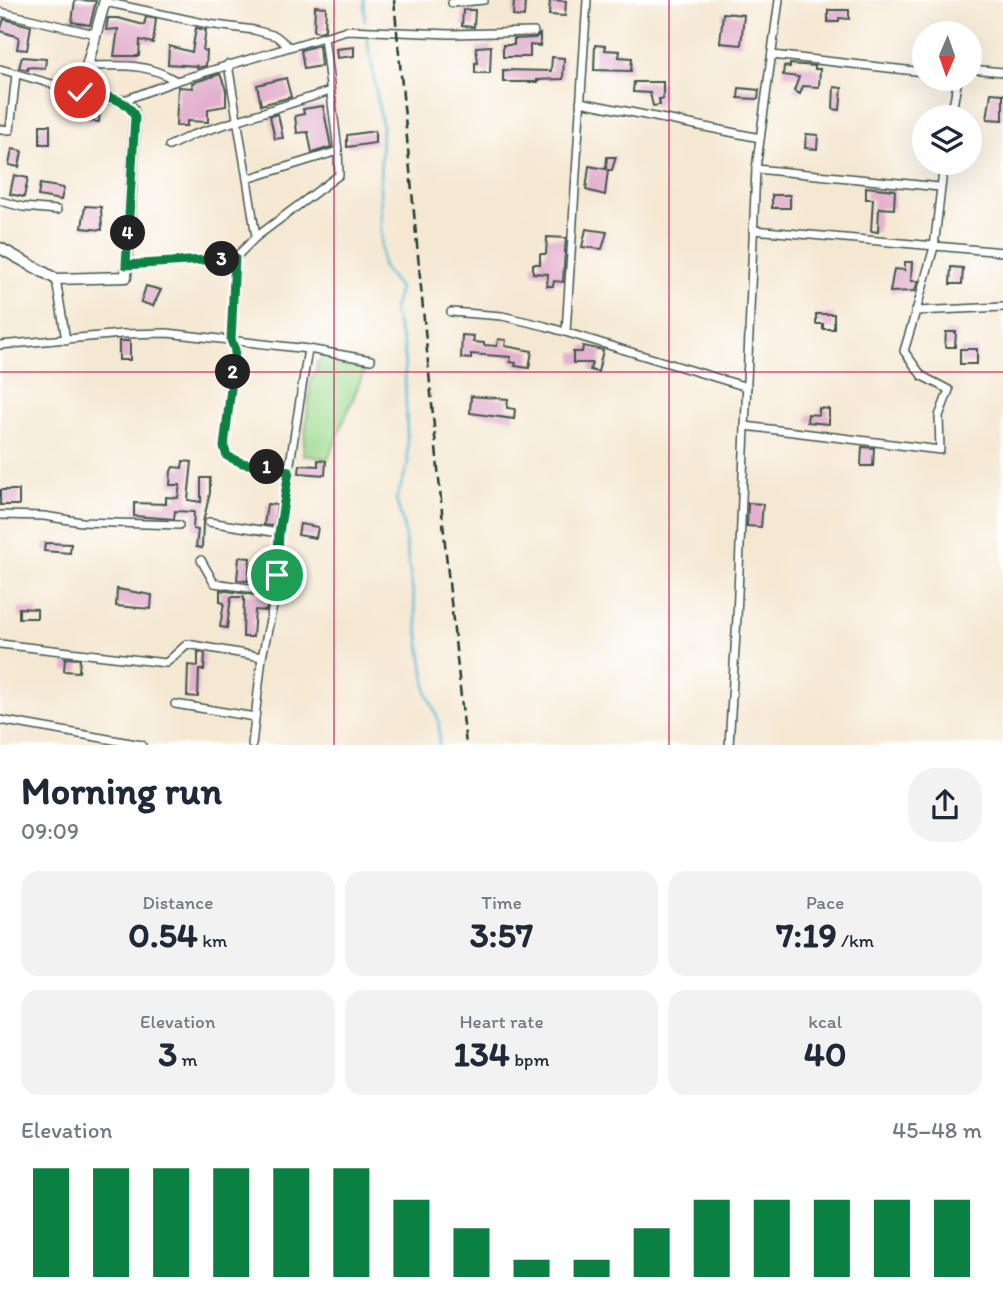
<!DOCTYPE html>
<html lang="en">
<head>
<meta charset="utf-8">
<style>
  :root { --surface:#fff; --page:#f2f2f3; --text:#1f2937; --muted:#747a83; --accent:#0b8043 }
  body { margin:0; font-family:Itim,sans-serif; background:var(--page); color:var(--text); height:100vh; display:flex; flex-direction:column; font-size:26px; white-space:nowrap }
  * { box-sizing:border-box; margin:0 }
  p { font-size:23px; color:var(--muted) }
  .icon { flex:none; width:38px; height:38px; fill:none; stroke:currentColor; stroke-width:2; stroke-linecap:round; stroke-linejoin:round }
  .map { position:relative; height:745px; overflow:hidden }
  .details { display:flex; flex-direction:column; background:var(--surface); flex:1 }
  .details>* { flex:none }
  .needle { width:46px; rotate:182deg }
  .fabs { position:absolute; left:912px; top:21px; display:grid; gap:14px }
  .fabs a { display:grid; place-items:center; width:70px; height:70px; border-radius:50%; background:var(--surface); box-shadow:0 7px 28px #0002; font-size:35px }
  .pin { position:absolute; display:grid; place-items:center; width:60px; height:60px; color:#fff; margin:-30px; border:4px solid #fff; border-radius:50%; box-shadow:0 2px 7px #0007 }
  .km { position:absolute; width:35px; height:35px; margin:-18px; border-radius:50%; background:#222; color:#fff; font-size:19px; line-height:35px; text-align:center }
  .round { display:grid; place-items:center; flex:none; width:74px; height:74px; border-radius:28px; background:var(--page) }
  .head { display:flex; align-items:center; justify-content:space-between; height:119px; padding:0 21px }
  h1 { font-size:38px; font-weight:700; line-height:52px }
  .metrics { display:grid; grid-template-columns:repeat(3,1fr); gap:10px; height:119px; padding:7px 21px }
  .metrics div { display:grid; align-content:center; border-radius:18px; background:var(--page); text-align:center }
  .metrics b { font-size:35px; font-weight:700 }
  .metrics small { font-size:19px; font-weight:400 }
  .metrics p { font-size:19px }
  .chart { height:196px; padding:14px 21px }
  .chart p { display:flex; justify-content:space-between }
  .chart svg { width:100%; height:126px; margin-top:7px; stroke:var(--accent); stroke-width:6 }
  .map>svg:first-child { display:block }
  .green { fill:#9fda8e; stroke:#5f8c61; stroke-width:2 }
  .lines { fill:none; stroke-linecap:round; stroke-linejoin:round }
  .stream { stroke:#52b5d1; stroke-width:2.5 }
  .building { fill:#e3b1ce }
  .street-casing { stroke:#3f574c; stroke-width:10 }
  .secondary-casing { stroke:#3f574c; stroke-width:13 }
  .street { stroke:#fff; stroke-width:7 }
  .secondary { stroke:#fff; stroke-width:10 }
  .rail { stroke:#1f3d34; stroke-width:2.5; stroke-dasharray:10 5; stroke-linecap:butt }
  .route-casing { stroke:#fff; stroke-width:14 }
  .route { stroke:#0b8043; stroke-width:9 }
  .grid { fill:none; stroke:#c2185b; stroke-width:2; stroke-opacity:0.55 }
</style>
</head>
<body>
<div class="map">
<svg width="1003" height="745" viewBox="0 0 1003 745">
  <rect width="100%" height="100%" fill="#fff"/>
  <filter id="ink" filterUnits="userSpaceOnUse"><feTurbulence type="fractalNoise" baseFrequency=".0143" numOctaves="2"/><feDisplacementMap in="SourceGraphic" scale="14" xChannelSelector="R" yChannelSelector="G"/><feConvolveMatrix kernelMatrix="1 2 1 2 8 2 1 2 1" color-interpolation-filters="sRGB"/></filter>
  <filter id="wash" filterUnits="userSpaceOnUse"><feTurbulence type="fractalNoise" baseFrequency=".00686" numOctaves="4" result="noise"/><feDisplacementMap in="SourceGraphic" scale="28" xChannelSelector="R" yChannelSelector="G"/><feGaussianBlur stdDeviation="1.57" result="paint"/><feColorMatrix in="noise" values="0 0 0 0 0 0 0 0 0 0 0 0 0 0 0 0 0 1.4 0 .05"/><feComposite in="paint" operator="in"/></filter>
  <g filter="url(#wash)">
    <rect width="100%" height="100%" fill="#f5e8d2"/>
    <path class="green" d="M326 355 367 365 328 459 303 455 311 379 316 373 317 363Z"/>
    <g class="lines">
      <g class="stream">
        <path d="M364 0 365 22"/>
        <path d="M367 38 382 125 380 186 382 266 399 288 393 311 404 347 408 465 396 500 403 523 427 693 439 721V745"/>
      </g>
    </g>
    <g id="blocks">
      <g class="building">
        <path d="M75 0 96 1 90 25 72 22Z"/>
        <path d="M550 0 566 1 565 16 549 15Z"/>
        <path d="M514 1 525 2 524 17 513 16Z"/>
        <path d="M315 6 326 7 325 30 320 32 314 31Z"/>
        <path d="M463 10H475L474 27 462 26Z"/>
        <path d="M828 10H849V19L839 18V22H828Z"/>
        <path d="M723 13 744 15 741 45 720 43Z"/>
        <path d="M146 17 156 19 153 43 140 40 139 56H114L118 29 106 30 108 18H118L144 25Z"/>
        <path d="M4 19 31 26 27 50 17 49 19 37 0 31Z"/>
        <path d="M196 28 206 30 203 50 207 51 206 66 197 68V66L168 64 169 46 192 52Z"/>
        <path d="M540 34V46L530 45V57H503V45H514V39L535 38Z"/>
        <path d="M319 45 321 66 304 69 301 50Z"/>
        <path d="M595 45 605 46V50L620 51 619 57 632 58 631 71 594 70Z"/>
        <path d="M491 46 490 73H475V63H478L476 47Z"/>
        <path d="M354 47V56L337 58 336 49Z"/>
        <path d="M22 57 46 59 45 68 28 67V70L19 68Z"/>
        <path d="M552 57 564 58 563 79 537 80V82H503V70L551 71Z"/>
        <path d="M790 64 815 66V69H820L819 87 803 86 800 94 794 91 799 77 783 75 784 66 790 67Z"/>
        <path d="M220 74 226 90V106L208 109V122L187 121V126H176L178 87 193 88 192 83Z"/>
        <path d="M286 78 291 97 261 105 257 85Z"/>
        <path d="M634 82H663V99H659L660 105 653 106 650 93 633 92Z"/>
        <path d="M834 87 842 88 840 110 833 109Z"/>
        <path d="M739 88 759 90 758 99 738 98Z"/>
        <path d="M991 93 1003 94V120L987 119Z"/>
        <path d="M89 106 100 107 99 122 87 121Z"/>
        <path d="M323 106 331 147 312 153 308 132 297 133 295 116 304 114 303 109Z"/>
        <path d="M278 114 283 138 275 139 270 116Z"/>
        <rect x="40" y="125" width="10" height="19"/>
        <path d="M375 131V143L347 147V135Z"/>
        <path d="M806 134 818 135 817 149 805 148Z"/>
        <path d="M12 149 22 151 19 167 9 165Z"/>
        <path d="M607 157H616L612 170H608L605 195 586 190 589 166 606 169Z"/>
        <path d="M14 175 28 178 24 197 10 194Z"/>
        <path d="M40 184 64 188 61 200 38 196Z"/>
        <path d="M866 187 895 190 894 209 879 208 878 232 871 231 873 199H866Z"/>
        <rect x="772" y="195" width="18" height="13"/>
        <path d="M85 206 101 207 102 230 82 228Z"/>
        <path d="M586 229 607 232 602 249 582 247Z"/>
        <path d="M547 237 566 238 563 282 554 281 553 286H547L548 274 533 273V264H540V254H546Z"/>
        <path d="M905 262H912L911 281H918L915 291 890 292 894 269 905 270Z"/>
        <path d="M951 267 963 268 962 284H950Z"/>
        <path d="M146 286 161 290 153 306 141 302Z"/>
        <path d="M816 314H834V329H823V324H816Z"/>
        <path d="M946 332H956L955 347H945Z"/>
        <path d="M462 335 474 336 473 342 484 343V345L497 346 498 339 506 340 505 346 532 351 529 368 515 366 516 363 510 362 511 357 471 354V359L461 358Z"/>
        <rect x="119" y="341" width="11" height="19"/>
        <path d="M583 346 603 350 598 372 590 370 592 363H573V352H582Z"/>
        <rect x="960" y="349" width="17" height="15"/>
        <path d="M471 396 508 399 507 408 515 409 514 419 470 413Z"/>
        <path d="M819 408 829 409V424L807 422 808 414 819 415Z"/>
        <path d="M862 447 874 448 873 466H861Z"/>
        <path d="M318 460 326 461 325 475 299 473 300 465 318 466Z"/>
        <path d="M183 461 192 462 188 500 201 502V478H210V493L203 522 202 548 196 547 198 530 193 529 194 512 175 511 174 519 134 516V503L166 504V497L178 498 180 485H170L171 471 173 467 182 468Z"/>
        <rect x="0" y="490" width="19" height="15"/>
        <path d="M748 503 763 504 761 527 747 526Z"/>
        <path d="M267 504 277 505 274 526 264 525Z"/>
        <path d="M300 524 318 527 316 538 298 535Z"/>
        <path d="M45 543 71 544 70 553 44 551Z"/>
        <path d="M239 557 250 558 248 581 237 580Z"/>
        <path d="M117 589 152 595 151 609 116 606Z"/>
        <path d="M220 590 269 597 266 611 255 610 253 637H243L244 597H231L227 628 220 627 224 603 220 602Z"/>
        <path d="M19 608 37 609V618H19Z"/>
        <path d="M198 652 205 653 204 670H199L198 697 187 696 188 665 198 666Z"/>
        <path d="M65 658 80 659 79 672 64 671Z"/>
      </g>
    </g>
  </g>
  <g filter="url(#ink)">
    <use href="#blocks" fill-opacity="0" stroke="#3f574c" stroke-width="2"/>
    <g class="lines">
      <g class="street-casing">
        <g id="street">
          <path d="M105 2 208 24 254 30 276 36 288 46"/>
          <path d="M452 3 484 0"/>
          <path d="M0 12 95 34"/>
          <path d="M772 55 924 72"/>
          <path d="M228 64 247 179 338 151 324 37"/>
          <path d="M88 66C120 66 147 62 176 81L122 101"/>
          <path d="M0 69 80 92"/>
          <path d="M970 69 1003 72"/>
          <path d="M176 81 347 30 450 34 534 32"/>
          <path d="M580 102 760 138"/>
          <path d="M951 117 958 79"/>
          <path d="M0 129 10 130 16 74"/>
          <path d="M169 146 192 135 330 91"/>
          <path d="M944 163 934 247 916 311 1003 307"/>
          <path d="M756 169 940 187"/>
          <path d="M247 179 256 237 235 258 231 340 235 350 234 363 224 447 227 456 241 463 289 471"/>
          <path d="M0 201 23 207 57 210"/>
          <path d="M753 230 1003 252"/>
          <path d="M256 237 339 175 338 151"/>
          <path d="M126 265 235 258"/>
          <path d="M56 279 66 340"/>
          <path d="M451 312 502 316 545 326 747 387"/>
          <path d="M566 332 587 0"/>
          <path d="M0 345 122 334 167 333 308 349 371 360"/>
          <path d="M745 426 940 450 939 416 949 390 922 376 904 351 916 311"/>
          <path d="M0 515 44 516 82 522 179 525"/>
          <path d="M209 522 279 533"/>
          <path d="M201 560 214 583 276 592"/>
          <path d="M0 644 166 663 187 644 262 657"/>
          <path d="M175 704 255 717"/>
          <path d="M0 720 142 745"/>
          <path d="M252 745 262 657 276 592 279 533 308 349"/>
          <path d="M729 745 737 617 756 169 779 0"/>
        </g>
      </g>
      <g class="secondary-casing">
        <path id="secondary" d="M0 248 56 279 126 277 135 117 132 108 122 101 80 92 105 0"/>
      </g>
      <use href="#street" class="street"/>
      <use href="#secondary" class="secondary"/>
      <path class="rail" d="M394 0 446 554 466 745"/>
    </g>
  </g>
  <g class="lines" filter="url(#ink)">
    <g class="route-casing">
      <path id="route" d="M80 92C99 96 128 96 135 117L126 265 235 258 231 340 235 350 234 363 224 447 227 456 242 463 289 471 279 533 277 575"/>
    </g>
    <use href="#route" class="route"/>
  </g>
  <path class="grid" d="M334 0V745M669 0V745M0 372H1003"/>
</svg>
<div class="fabs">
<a><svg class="needle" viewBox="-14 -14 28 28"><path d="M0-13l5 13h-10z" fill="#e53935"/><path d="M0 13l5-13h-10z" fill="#747a83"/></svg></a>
<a><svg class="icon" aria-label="layers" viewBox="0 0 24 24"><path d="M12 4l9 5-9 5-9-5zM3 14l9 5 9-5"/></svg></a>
</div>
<div class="pin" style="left:277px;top:575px;background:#1e9e55"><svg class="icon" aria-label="arrive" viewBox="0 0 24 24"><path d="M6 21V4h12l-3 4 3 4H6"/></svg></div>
<div class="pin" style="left:80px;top:92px;background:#d93025"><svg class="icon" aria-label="check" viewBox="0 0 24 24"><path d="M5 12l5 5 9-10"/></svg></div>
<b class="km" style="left:267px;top:467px">1</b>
<b class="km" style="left:233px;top:372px">2</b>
<b class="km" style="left:222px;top:259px">3</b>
<b class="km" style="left:128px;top:233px">4</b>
</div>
<section class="details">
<div class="head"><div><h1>Morning run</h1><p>09:09</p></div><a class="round"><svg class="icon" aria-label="share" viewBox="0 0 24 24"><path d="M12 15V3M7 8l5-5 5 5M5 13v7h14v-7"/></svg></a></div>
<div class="metrics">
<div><p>Distance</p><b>0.54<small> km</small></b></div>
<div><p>Time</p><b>3:57</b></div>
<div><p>Pace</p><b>7:19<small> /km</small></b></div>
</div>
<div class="metrics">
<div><p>Elevation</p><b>3<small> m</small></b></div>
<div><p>Heart rate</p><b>134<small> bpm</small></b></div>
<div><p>kcal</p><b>40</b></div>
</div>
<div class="chart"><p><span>Elevation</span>45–48 m</p>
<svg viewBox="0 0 160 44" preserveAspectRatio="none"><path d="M5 44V6M15 44V6M25 44V6M35 44V6M45 44V6M55 44V6M65 44V17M75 44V27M85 44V38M95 44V38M105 44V27M115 44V17M125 44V17M135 44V17M145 44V17M155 44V17"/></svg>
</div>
</section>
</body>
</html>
